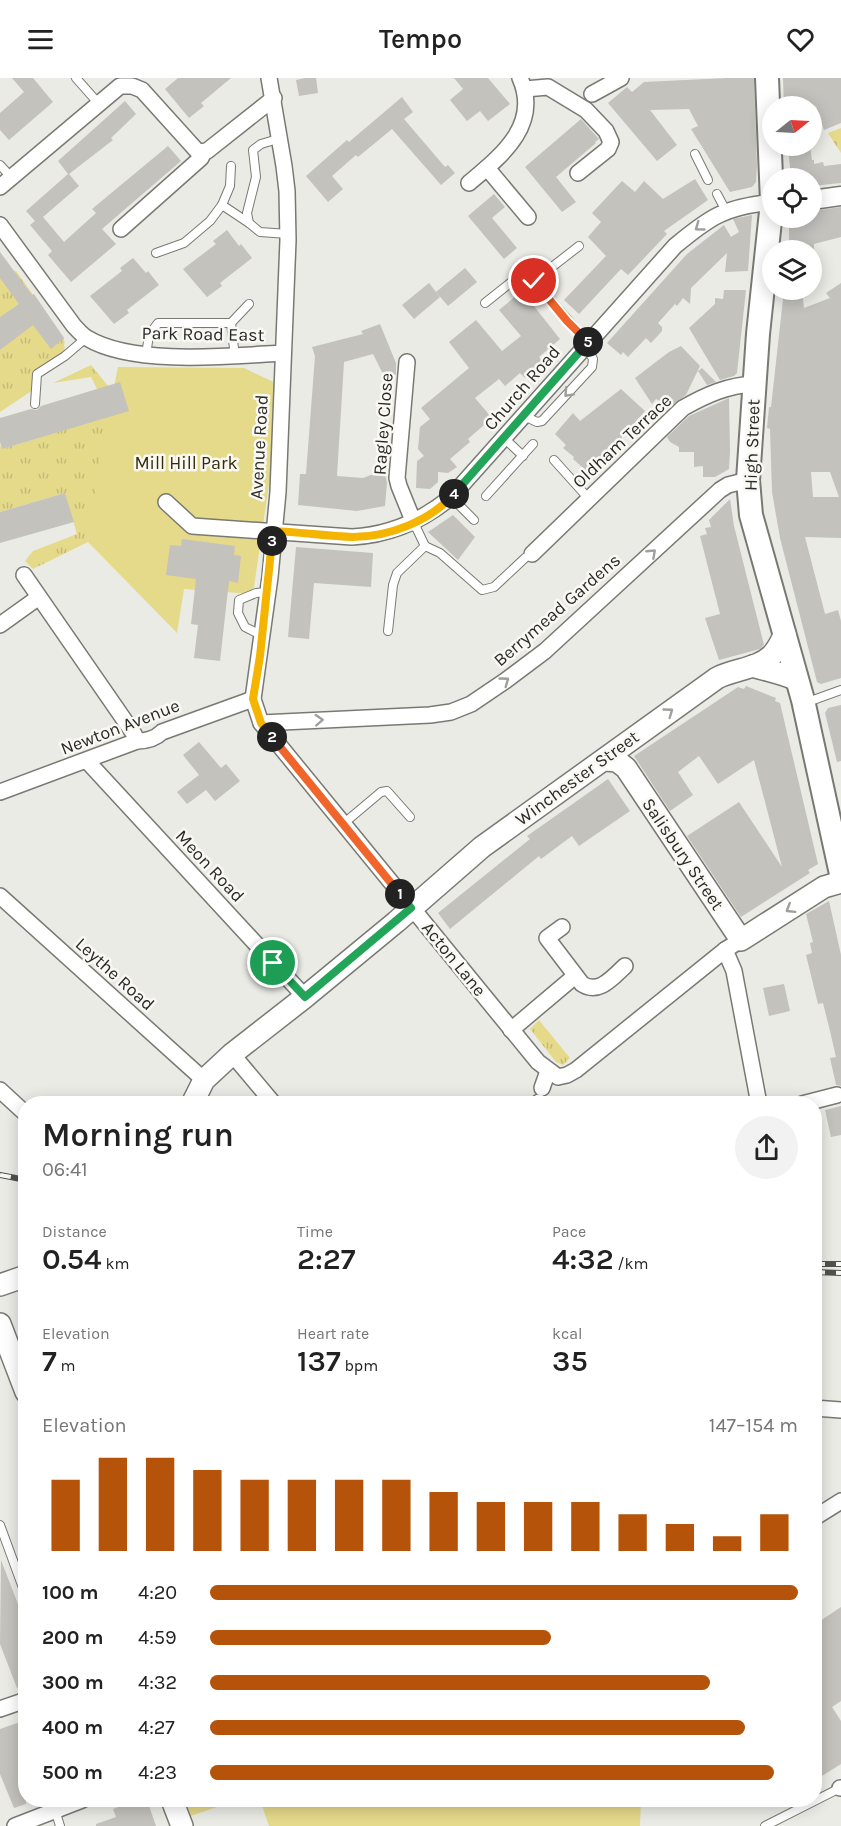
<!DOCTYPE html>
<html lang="en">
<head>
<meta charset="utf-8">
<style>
  :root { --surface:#fff; --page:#f2f2f2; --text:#222; --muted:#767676; --accent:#b45309 }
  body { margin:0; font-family:Karla,sans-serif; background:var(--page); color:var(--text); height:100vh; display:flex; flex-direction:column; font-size:22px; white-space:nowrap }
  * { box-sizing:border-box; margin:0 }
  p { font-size:20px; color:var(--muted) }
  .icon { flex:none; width:33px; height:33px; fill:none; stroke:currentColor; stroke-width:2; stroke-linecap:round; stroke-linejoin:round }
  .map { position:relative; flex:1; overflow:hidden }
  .side { position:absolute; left:18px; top:1018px; width:804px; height:711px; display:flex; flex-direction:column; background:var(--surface); border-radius:24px; box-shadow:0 3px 15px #0003 }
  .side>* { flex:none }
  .needle { width:39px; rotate:72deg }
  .fabs { position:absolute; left:762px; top:18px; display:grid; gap:12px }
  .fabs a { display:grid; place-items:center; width:60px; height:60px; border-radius:50%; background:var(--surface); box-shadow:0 3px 15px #0003; font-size:30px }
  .pin { position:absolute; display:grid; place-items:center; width:51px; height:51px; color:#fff; margin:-26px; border:3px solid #fff; border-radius:50%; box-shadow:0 2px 6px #0007 }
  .km { position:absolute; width:30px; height:30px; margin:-15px; border-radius:50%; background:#222; color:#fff; font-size:16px; line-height:30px; text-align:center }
  .round { display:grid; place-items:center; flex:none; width:63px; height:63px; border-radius:32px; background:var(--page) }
  .overview { display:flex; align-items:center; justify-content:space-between; height:102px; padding:0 24px }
  h1 { font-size:33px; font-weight:600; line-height:45px }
  .metrics { display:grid; grid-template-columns:repeat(3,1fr); gap:9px; height:102px; padding:6px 24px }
  .metrics div { display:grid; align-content:center }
  .metrics b { font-size:30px; font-weight:600 }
  .metrics small { font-size:16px; font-weight:400 }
  .metrics p { font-size:16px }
  .chart { height:168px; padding:12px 24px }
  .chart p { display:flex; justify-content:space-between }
  .chart svg { width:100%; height:108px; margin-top:6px; stroke:var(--accent); stroke-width:6 }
  ul { padding:0 24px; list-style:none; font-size:20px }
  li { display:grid; grid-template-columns:96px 72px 1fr; align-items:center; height:45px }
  li i { height:15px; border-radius:8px; background:var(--accent) }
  header { display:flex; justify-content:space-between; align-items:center; height:78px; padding:0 24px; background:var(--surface); font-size:27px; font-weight:600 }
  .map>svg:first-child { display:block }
  .grass { fill:url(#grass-tufts) }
  .cemetery { fill:url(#cemetery-stones) }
  .park { fill:#e5d98a }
  .building { fill:#c3c2bd; fill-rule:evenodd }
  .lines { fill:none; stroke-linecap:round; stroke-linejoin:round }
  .service-casing { stroke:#797974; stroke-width:10 }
  .minor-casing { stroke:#797974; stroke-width:18 }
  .tertiary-casing { stroke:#797974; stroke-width:21 }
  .secondary-casing { stroke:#797974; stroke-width:24 }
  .primary-casing { stroke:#797974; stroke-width:26 }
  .service { stroke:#fff; stroke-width:8 }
  .minor { stroke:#fff; stroke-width:15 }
  .tertiary { stroke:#fff; stroke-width:18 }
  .secondary { stroke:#fff; stroke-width:21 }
  .primary { stroke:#fff; stroke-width:22 }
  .rail-casing { stroke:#51514e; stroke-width:6 }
  .rail { stroke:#f9f8f3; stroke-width:4; stroke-dasharray:11; stroke-linecap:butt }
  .oneway { stroke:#9f9f9e }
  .split-1-casing { stroke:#fff; stroke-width:12 }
  .split-2-casing { stroke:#fff; stroke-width:12 }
  .split-3-casing { stroke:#fff; stroke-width:12 }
  .split-4-casing { stroke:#fff; stroke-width:12 }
  .split-5-casing { stroke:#fff; stroke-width:12 }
  .split-6-casing { stroke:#fff; stroke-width:12 }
  .split-1 { stroke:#22a559; stroke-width:8 }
  .split-2 { stroke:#f0652b; stroke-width:8 }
  .split-3 { stroke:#f5b400; stroke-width:8 }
  .split-4 { stroke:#f5b400; stroke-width:8 }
  .split-5 { stroke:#22a559; stroke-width:8 }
  .split-6 { stroke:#f0652b; stroke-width:8 }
  .labels { text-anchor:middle; stroke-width:5; stroke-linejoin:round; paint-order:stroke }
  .street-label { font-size:18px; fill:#2a2a28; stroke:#f9f8f3 }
  .park-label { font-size:18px; fill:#322d08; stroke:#f9f8f3 }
</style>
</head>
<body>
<header><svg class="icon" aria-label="menu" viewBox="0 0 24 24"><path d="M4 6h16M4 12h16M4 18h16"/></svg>Tempo<svg class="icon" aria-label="heart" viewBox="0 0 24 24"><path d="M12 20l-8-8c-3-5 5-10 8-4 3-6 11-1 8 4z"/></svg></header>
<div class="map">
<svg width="841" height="1748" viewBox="0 0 841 1748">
  <defs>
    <pattern id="grass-tufts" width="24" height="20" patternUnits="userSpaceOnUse" patternTransform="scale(1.5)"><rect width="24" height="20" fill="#e5d98a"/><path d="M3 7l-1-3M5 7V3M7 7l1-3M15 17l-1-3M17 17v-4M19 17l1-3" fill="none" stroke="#c5ba77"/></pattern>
    <pattern id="cemetery-stones" width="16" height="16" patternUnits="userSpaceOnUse" patternTransform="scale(1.5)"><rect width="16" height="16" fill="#e5d98a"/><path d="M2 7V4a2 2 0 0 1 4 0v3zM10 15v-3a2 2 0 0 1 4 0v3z" fill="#c5ba77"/></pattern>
  </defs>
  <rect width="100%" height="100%" fill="#ebebe6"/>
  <g class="grass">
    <path d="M16 193 64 260 65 278 37 296 36 310 0 334V198Z"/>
    <path d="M91 287 113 314 88 464 33 491 25 483 33 473 77 456 65 415 0 434V367L2 371 93 343 97 311 91 299 53 305Z"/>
    <path d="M539 942 570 980 563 987 556 984 530 951Z"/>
  </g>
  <path class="cemetery" d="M841 50V75L828 55Z"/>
  <g class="park">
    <path d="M118 289 244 290 276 305 271 392 253 516 184 511 177 555 88 464 103 364Z"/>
    <path d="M185 1722H237L191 1738Z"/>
    <path d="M260 1722H641L640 1748H269Z"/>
  </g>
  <g class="building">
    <path d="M12 0H33L53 24 9 62 0 52V35L24 14Z"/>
    <path d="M178 0H231L201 25 204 28 189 40 165 11Z"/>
    <path d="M305 0H316L318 15 299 18 296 2Z"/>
    <path d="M454 0H488L510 26 488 43 480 33 467 43 450 22 463 11Z"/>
    <path d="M727 0H754L757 88 756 104 752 109 730 114 691 51 698 48 689 31 650 32 677 67 657 83 608 25 627 9 632 14 644 4Z"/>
    <path d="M783 0H841V45L824 52 816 28H784Z"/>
    <path d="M402 19 413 34 404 41 445 89 448 87 455 95 441 107 392 51 358 79 356 77 332 98 343 111 328 124 306 98 347 62 349 64Z"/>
    <path d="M125 23 136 36 111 60 113 62 69 96 79 108 43 139 64 164 96 135 92 131 168 68 181 83 102 151 116 166 71 204 48 177 52 173 30 147 35 143 26 133 68 96 58 83Z"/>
    <path d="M581 41 599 61 595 64 596 65 556 99 576 124 562 134 525 89Z"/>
    <path d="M788 68H810L812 82H814V86L823 84 824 88 841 86V105L812 108V100H791Z"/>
    <path d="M695 101 708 122 664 153 667 156 628 197 621 191 579 236 564 222 606 178 588 159 601 144 592 135 622 103 635 114 644 103 663 121Z"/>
    <path d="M494 116 505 129 492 140 517 170 504 181 468 138Z"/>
    <path d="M841 129V159L814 166V172H789V140H812V133Z"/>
    <path d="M752 137 748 193 725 194 727 175 691 210 690 226 683 220 677 228 675 226 658 245 662 249V253L651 265 646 260 628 279 623 274 621 277 607 265 687 176 724 147 731 159 739 154 733 141Z"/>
    <path d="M227 152 239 168 241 166 252 180 220 205 222 208 207 219 183 191 216 166 213 163Z"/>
    <path d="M0 174 32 217 34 216 64 260 51 271 33 247 0 272V239L19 226 0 200Z"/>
    <path d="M133 180 146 195 148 193 159 207 127 232 129 235 114 246 90 218 122 193 120 190Z"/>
    <path d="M465 190 477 204 448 228 436 214Z"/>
    <path d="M429 205 440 219 414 241 402 227Z"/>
    <path d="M841 205V460L805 459 825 536 838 532 841 543V600L821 606 817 604 780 460 772 414 770 351 767 350 769 329H771L784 212H802L804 230 830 220 826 215ZM811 394H830L839 419H813Z"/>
    <path d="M724 212H746L737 295 734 298 720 302 689 250 715 226V220L723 221Z"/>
    <path d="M522 213 560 261 539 279 544 284 525 300 520 295 505 308 499 301 475 320 492 340 468 361 470 364 450 381 457 389 448 395 438 394V404L430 411 416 410 417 383 424 378 418 371 420 349 430 341 421 330 469 290 449 264 476 242 502 273 521 258 499 232Z"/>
    <path d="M380 246 396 285V297L382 294 373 276 344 284 337 398 363 400 384 392 387 405 385 428 357 433 298 427 300 396H306L315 278 312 269 363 256 361 253Z"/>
    <path d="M681 268 700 288 686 317 671 328 656 321 652 326 635 300 669 274Z"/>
    <path d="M702 290 716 304 707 307 698 293Z"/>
    <path d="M120 304 129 333 2 371 0 364V340L31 331 37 332 41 328Z"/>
    <path d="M621 311 645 333 590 396 573 381 574 379 563 370 566 367 555 356 573 335 580 343Z"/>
    <path d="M729 320 730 373 729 391 715 399H703V388L694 389V374H679V369L670 364 667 359 689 338Z"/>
    <path d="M65 415 74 444 0 465V434Z"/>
    <path d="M730 421 734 448 764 567 760 571 719 582 705 540 720 536 700 458 707 456 705 450 711 449 709 442Z"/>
    <path d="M453 437 475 459 458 482 428 454Z"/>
    <path d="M182 461 235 468 234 477 241 478 238 505 229 503 220 583 194 580 198 547 191 546 196 501 166 497 170 467 181 468Z"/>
    <path d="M296 469 373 475 371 509 314 505 309 561 288 559Z"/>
    <path d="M746 608 776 620 775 623 780 625 818 786 808 792 810 795 741 839 687 758 739 724 782 789 754 682 718 706 699 678 678 694 693 717 670 733 634 678 738 609 744 611Z"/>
    <path d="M841 627V683L837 684 825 635 828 630Z"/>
    <path d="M199 664 221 690 226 686 240 703 215 723 206 712 187 726 177 714 199 697 183 677Z"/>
    <path d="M608 701 630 733 579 768 572 758 541 781 539 778 450 851 438 835 530 761 527 758Z"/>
    <path d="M829 823 841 877V1008L836 1007 830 980 836 979 830 953 823 925 818 926 806 877 812 875 810 865 813 864 806 836Z"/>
    <path d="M784 906 790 933 769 938 763 910Z"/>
    <path d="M841 1028V1057L831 1059 825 1032Z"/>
    <path d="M1 1482 26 1547V1607L17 1610 0 1566Z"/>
    <path d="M841 1529V1623L832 1629 841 1643V1686L814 1703V1547Z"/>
    <path d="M26 1642V1663L21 1665 26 1678V1726L14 1730 0 1696V1651Z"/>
    <path d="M136 1722H147L156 1748H96V1746L116 1739 113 1731Z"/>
  </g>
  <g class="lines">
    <g class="service-casing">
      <g id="service">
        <path d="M76 0 99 26"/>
        <path d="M281 60 261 66 253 72 256 99 247 135 249 145 260 154 288 156"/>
        <path d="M695 76 708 102"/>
        <path d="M0 87 11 99"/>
        <path d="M717 116 726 133"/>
        <path d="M222 127 249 145"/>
        <path d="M156 175 184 165 210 143 222 127 230 108 231 88"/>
        <path d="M534 203 579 168"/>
        <path d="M485 225 519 198 525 196 534 203 588 265"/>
        <path d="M231 245 235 279"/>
        <path d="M146 277 149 257 158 245H231L249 226"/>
        <path d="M35 326 37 296 65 278 86 260"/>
        <path d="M524 338 537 344 542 343 592 289 593 281 586 268"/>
        <path d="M505 361 523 378"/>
        <path d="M554 382 589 421"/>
        <path d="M486 418 533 366"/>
        <path d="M451 419 474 442"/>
        <path d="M425 468 440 475 482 512 494 509 525 480"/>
        <path d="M388 553 393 507 397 495 425 468 414 445"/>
        <path d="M261 557 245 549 238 535 239 522 256 515 267 514"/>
        <path d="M805 625 841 612"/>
        <path d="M343 746 381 714 387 713 410 739"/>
        <path d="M0 1447 26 1518"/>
        <path d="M55 1732 60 1748"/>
        <path d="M765 1748 840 1710"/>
      </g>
    </g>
    <g class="minor-casing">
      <g id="minor">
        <path d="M269 0 284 88 287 113 288 162 278 414 270 499 253 621 261 645 538 984 558 999 567 997 576 992 725 872 741 862"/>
        <path d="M525 11 548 9 586 32 606 53 611 64 608 71 578 95"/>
        <path d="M592 16 621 0"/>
        <path d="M487 90 528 139"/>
        <path d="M469 105C501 78 541 47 520 0"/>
        <path d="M0 109 120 8H132L142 12 198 74 207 73 274 20"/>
        <path d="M0 147 74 248C78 252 82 257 87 260 133 288 231 278 283 275"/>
        <path d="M121 151 201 80 204 74"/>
        <path d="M407 284 397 400 399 408 414 445"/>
        <path d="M166 424 192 448 352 459C390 457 422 443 451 419L675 168C711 138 725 129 772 124"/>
        <path d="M532 476 683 330C706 317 728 307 755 306"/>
        <path d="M24 497 134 656 137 663"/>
        <path d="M0 547 39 519"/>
        <path d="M261 645 430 637 451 634 471 626 505 603 545 573 720 412 728 407 748 402"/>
        <path d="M87 683 305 919"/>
        <path d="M0 714 137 663C147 663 155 661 162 654L253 621"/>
        <path d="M0 818 204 1002"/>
        <path d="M562 849 547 860 582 906C599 917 613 899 625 888"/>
        <path d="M725 872 734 893 759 1026"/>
        <path d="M511 952 575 898"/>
        <path d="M232 976 274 1026"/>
        <path d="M542 1010 548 993"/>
        <path d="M0 1012 26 1036"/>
        <path d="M539 1026V1024"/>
        <path d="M802 1026 837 1017"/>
        <path d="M814 1330 841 1332"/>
        <path d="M814 1440 841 1423"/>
        <path d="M0 1631 26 1622"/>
        <path d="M840 1710H841"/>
        <path d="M15 1748 82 1722"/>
      </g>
    </g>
    <g class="tertiary-casing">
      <path id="tertiary" d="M812 122 841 118"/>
    </g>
    <g class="secondary-casing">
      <g id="secondary">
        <path d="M753 588C768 593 782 595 797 602"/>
        <path d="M606 682 617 683 626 690 741 862 824 809 841 804"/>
        <path d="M192 1026 204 1002 232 976 305 919 396 844 482 769 717 600C734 591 758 591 772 577 778 571 781 563 785 556"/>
        <path d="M0 1207 26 1198"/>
        <path d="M0 1246 26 1314"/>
        <path d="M172 1722 182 1748"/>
      </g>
    </g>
    <g class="primary-casing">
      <path id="primary" d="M767 0 772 124 758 256 748 402 751 437 803 622 841 796"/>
    </g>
    <use href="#service" class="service"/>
    <use href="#minor" class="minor"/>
    <use href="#tertiary" class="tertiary"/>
    <use href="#secondary" class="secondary"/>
    <use href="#primary" class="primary"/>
    <g class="rail-casing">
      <g id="rail">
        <path d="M0 1097 26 1102"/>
        <path d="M814 1186H841"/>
        <path d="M814 1194 841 1195"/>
      </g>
    </g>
    <use href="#rail" class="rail"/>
  </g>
  <defs><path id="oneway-chevron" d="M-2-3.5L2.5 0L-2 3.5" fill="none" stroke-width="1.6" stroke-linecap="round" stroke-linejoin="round" transform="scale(1.5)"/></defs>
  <g class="oneway">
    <use href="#oneway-chevron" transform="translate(699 149) rotate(144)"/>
    <use href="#oneway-chevron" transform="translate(568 315) rotate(133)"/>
    <use href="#oneway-chevron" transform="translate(652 475) rotate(-43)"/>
    <use href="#oneway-chevron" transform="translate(505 603) rotate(-36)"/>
    <use href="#oneway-chevron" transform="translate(669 634) rotate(-36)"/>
    <use href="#oneway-chevron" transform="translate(319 642) rotate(-3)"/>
    <use href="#oneway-chevron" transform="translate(790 831) rotate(148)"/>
  </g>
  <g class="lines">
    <g class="split-1-casing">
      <path id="split-1" d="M273 885 305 919 411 830 400 816"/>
    </g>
    <g class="split-2-casing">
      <path id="split-2" d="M272 659 400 816"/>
    </g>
    <g class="split-3-casing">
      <path id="split-3" d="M272 659 261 645 253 621 260 578 272 463"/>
    </g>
    <g class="split-4-casing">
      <path id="split-4" d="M272 463 273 453C300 454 326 458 353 459 389 459 430 443 454 416"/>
    </g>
    <g class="split-5-casing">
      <path id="split-5" d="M454 416 588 264"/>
    </g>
    <g class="split-6-casing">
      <path id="split-6" d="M534 203 567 243 588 264"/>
    </g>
    <use href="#split-1" class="split-1"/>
    <use href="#split-2" class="split-2"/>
    <use href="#split-3" class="split-3"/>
    <use href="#split-4" class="split-4"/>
    <use href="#split-5" class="split-5"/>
    <use href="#split-6" class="split-6"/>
  </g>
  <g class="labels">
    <g class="street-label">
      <text transform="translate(203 256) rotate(1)" y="6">Park Road East</text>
      <text transform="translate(522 310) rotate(-49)" y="6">Church Road</text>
      <text transform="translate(383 346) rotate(-86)" y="6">Ragley Close</text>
      <text transform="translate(622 363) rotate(-43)" y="6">Oldham Terrace</text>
      <text transform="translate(752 367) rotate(-88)" y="6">High Street</text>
      <text transform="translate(259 369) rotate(-87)" y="6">Avenue Road</text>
      <text transform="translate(557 532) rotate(-41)" y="6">Berrymead Gardens</text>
      <text transform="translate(120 649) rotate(-21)" y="6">Newton Avenue</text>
      <text transform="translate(577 700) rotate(-36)" y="6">Winchester Street</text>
      <text transform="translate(683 776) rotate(56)" y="6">Salisbury Street</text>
      <text transform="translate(210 788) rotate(47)" y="6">Meon Road</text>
      <text transform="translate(454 881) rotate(51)" y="6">Acton Lane</text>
      <text transform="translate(115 896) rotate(42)" y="6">Leythe Road</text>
    </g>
    <g class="park-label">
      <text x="186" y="391">Mill Hill Park</text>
    </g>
  </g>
</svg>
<div class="fabs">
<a><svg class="needle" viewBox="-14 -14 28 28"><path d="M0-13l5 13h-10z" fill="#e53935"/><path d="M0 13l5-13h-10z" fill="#767676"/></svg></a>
<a><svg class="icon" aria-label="locate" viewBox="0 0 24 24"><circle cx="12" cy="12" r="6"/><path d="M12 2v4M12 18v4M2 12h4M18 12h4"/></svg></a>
<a><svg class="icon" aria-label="layers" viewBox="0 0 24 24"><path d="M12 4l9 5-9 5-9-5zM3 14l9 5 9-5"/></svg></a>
</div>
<div class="pin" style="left:273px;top:885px;background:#1e9e55"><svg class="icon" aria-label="arrive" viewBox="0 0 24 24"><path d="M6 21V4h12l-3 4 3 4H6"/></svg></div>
<div class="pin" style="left:534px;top:203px;background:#d93025"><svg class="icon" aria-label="check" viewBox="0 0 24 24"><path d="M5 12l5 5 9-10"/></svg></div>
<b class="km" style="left:400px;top:816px">1</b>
<b class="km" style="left:272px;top:659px">2</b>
<b class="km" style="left:272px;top:463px">3</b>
<b class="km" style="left:454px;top:416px">4</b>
<b class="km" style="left:588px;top:264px">5</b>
<section class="side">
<div class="overview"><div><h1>Morning run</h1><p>06:41</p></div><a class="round"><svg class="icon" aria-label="share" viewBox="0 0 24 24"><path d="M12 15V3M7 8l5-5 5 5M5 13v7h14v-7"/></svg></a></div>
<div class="metrics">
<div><p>Distance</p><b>0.54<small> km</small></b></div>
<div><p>Time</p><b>2:27</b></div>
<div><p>Pace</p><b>4:32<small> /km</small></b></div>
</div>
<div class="metrics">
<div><p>Elevation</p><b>7<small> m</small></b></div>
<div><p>Heart rate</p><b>137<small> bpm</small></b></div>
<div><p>kcal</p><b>35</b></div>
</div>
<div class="chart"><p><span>Elevation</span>147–154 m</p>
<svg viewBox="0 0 160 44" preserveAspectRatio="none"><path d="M5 44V15M15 44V6M25 44V6M35 44V11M45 44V15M55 44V15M65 44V15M75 44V15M85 44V20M95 44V24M105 44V24M115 44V24M125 44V29M135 44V33M145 44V38M155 44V29"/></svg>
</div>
<ul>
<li><b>100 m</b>4:20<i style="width:100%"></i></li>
<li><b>200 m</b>4:59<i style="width:58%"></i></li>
<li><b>300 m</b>4:32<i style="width:85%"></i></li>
<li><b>400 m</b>4:27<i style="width:91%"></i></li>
<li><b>500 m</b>4:23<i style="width:96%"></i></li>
</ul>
</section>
</div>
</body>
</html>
